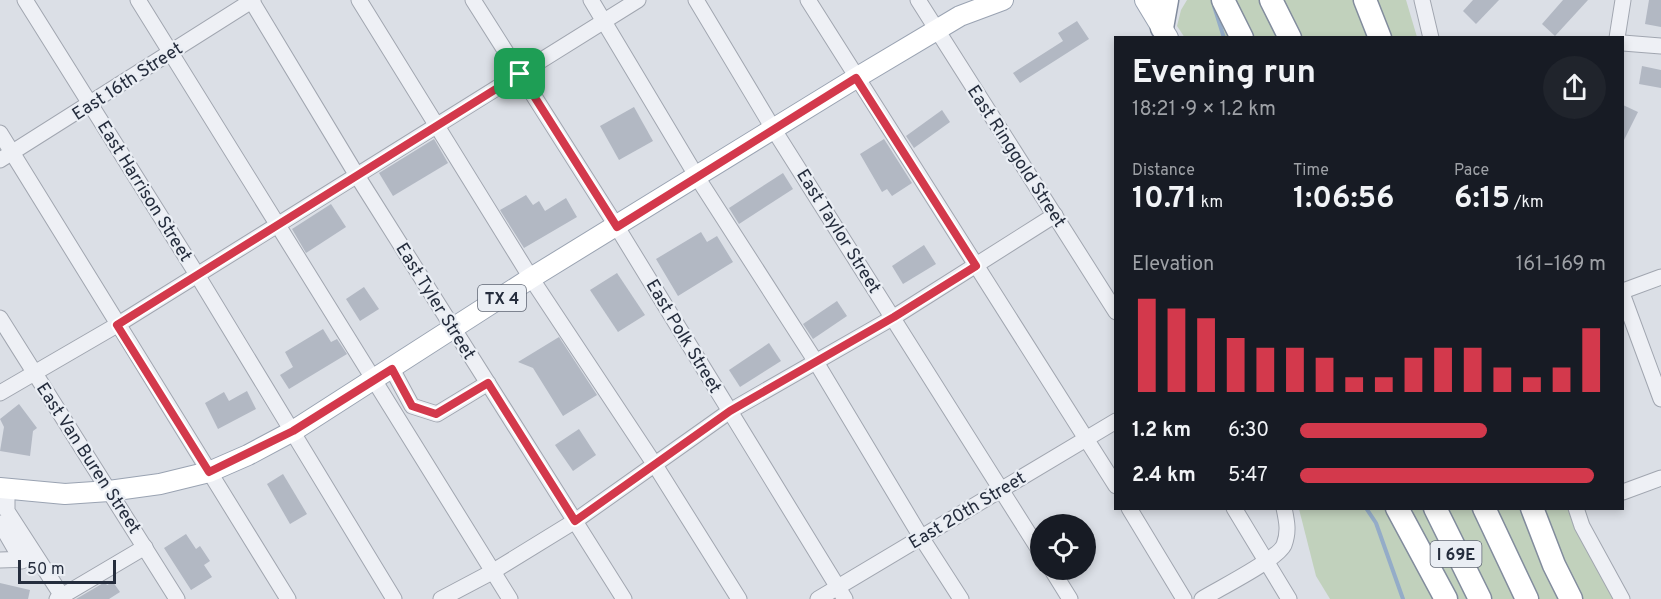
<!DOCTYPE html>
<html lang="en">
<head>
<meta charset="utf-8">
<style>
  :root { --surface:#171b24; --page:#20242c; --text:#f1f3f6; --muted:#9ea1a6; --accent:#d3394c }
  body { margin:0; font-family:Overpass,sans-serif; background:var(--page); color:var(--text); height:100vh; display:flex; flex-direction:column; font-size:22px; white-space:nowrap }
  * { box-sizing:border-box; margin:0 }
  p { font-size:20px; color:var(--muted) }
  .icon { flex:none; width:33px; height:33px; fill:none; stroke:currentColor; stroke-width:2; stroke-linecap:round; stroke-linejoin:round }
  .map { position:relative; flex:1; overflow:hidden }
  .side { position:absolute; left:1114px; top:36px; width:510px; height:474px; display:flex; flex-direction:column; background:var(--surface); border-radius:0px; box-shadow:0 3px 9px #0003 }
  .side>* { flex:none }
  .fabs { position:absolute; left:1030px; top:514px; display:grid; gap:12px }
  .fabs a { display:grid; place-items:center; width:66px; height:66px; border-radius:50%; background:var(--surface); box-shadow:0 3px 9px #0003; font-size:30px }
  .scale { position:absolute; left:18px; bottom:15px; width:98px; box-sizing:border-box; padding-left:6px; border:3px solid #252d3d; border-top:0; font-size:16px; line-height:21px; white-space:nowrap; color:#252d3d; -webkit-text-stroke:4px #eaeef4; paint-order:stroke }
  .pin { position:absolute; display:grid; place-items:center; width:51px; height:51px; color:#fff; margin:-26px; border-radius:12px; box-shadow:0 3px 9px #0006 }
  .round { display:grid; place-items:center; flex:none; width:63px; height:63px; border-radius:32px; background:var(--page) }
  .summary { display:flex; align-items:center; justify-content:space-between; height:102px; padding:0 18px }
  h1 { font-size:33px; font-weight:700; line-height:45px }
  .stats { display:grid; grid-template-columns:repeat(3,1fr); gap:9px; height:102px; padding:6px 18px }
  .stats div { display:grid; align-content:center }
  .stats b { font-size:30px; font-weight:700 }
  .stats small { font-size:16px; font-weight:400 }
  .stats p { font-size:16px }
  .chart { height:168px; padding:12px 18px }
  .chart p { display:flex; justify-content:space-between }
  .chart svg { width:100%; height:108px; margin-top:6px; stroke:var(--accent); stroke-width:6 }
  ul { padding:0 18px; list-style:none; font-size:20px }
  li { display:grid; grid-template-columns:96px 72px 1fr; align-items:center; height:45px }
  li i { height:15px; border-radius:8px; background:var(--accent) }
  .map>svg:first-child { display:block }
  .green { fill:#c1d1bc }
  .lines { fill:none; stroke-linecap:round; stroke-linejoin:round }
  .stream { stroke:#94acc8; stroke-width:4 }
  .building { fill:#b2b8c3 }
  .minor-casing { stroke:#a1a6b0; stroke-width:17 }
  .major-casing { stroke:#9aa3b2; stroke-width:22 }
  .highway-casing { stroke:#828c9d; stroke-width:25 }
  .minor { stroke:#eef0f5; stroke-width:15 }
  .major { stroke:#fff; stroke-width:20 }
  .highway { stroke:#fff; stroke-width:22 }
  .route-casing { stroke:#fff; stroke-width:12 }
  .route { stroke:#d3394c; stroke-width:8 }
  .labels { text-anchor:middle; stroke-width:4.5; stroke-linejoin:round; paint-order:stroke }
  .shield { fill:#eaeef4; stroke:#606774; stroke-width:1.5 }
  .shield-label { font-size:16px; font-weight:bold; fill:#252d3d }
  .street-label { font-size:18px; fill:#252d3d; stroke:#eaeef4 }
</style>
</head>
<body>
<div class="map">
<svg width="1661" height="599" viewBox="0 0 1661 599">
  <rect width="100%" height="100%" fill="#dbdfe6"/>
  <g class="green">
    <path d="M1187 0H1406L1417 37 1185 38 1177 26 1181 10Z"/>
    <path d="M1299 509H1569L1617 599H1330L1316 576Z"/>
  </g>
  <g class="lines">
    <g class="stream">
      <path d="M1214 6 1224 38"/>
      <path d="M1366 508 1376 523 1403 599"/>
    </g>
  </g>
  <g class="building">
    <path d="M1473 0H1499L1476 24 1463 11Z"/>
    <path d="M1563 0H1588L1555 36 1542 24Z"/>
    <path d="M1649 0H1661V27L1645 24Z"/>
    <path d="M1077 21 1089 39 1020 83 1013 73 1063 41 1058 33Z"/>
    <path d="M1642 66 1661 70V88L1639 84Z"/>
    <path d="M1623 105 1638 112 1623 142Z"/>
    <path d="M634 107 653 141 619 160 600 126Z"/>
    <path d="M942 110 950 122 914 148 906 136Z"/>
    <path d="M434 139 448 163 393 196 379 173Z"/>
    <path d="M884 139 912 183 892 196 887 189 882 192 860 154Z"/>
    <path d="M783 173 793 189 739 224 729 208Z"/>
    <path d="M526 195 533 205 539 201 545 211 566 198 577 217 524 248 500 210Z"/>
    <path d="M331 204 346 227 306 253 292 229Z"/>
    <path d="M701 232 707 242 717 236 733 262 678 296 656 259Z"/>
    <path d="M924 245 936 264 903 284 892 266Z"/>
    <path d="M617 273 645 315 618 332 590 290Z"/>
    <path d="M364 287 379 309 360 321 346 299Z"/>
    <path d="M837 301 847 316 813 339 803 324Z"/>
    <path d="M323 329 331 342 337 339 347 354 289 389 280 375 293 367 285 352Z"/>
    <path d="M559 337 597 395 563 416 533 368 518 362Z"/>
    <path d="M769 343 781 361 740 387 729 370Z"/>
    <path d="M247 391 256 409 218 429 205 403 224 392 229 401Z"/>
    <path d="M19 404 37 428 33 431 30 456 0 451 4 427 0 419Z"/>
    <path d="M579 429 596 455 573 471 555 445Z"/>
    <path d="M283 474 307 514 290 524 267 484Z"/>
    <path d="M186 534 196 549 200 546 210 561 204 565 212 577 191 590 164 548Z"/>
    <path d="M105 582 107 585 113 582 120 592 109 599H76Z"/>
    <path d="M0 583 30 590 28 599H0Z"/>
  </g>
  <g class="lines">
    <g class="minor-casing">
      <g id="minor">
        <path d="M25 0 196 273 394 599"/>
        <path d="M138 0 510 599"/>
        <path d="M251 0 356 174 624 599"/>
        <path d="M359 0 531 278 655 465 739 599"/>
        <path d="M473 0 617 227 845 599"/>
        <path d="M591 0 697 177 816 362 921 537 961 599"/>
        <path d="M696 0 774 130 1041 553"/>
        <path d="M808 0 1116 486"/>
        <path d="M918 0 1116 312"/>
        <path d="M1422 0 1431 38"/>
        <path d="M1617 38 1623 0"/>
        <path d="M1623 43 1661 46"/>
        <path d="M0 133 288 599"/>
        <path d="M0 160 253 0"/>
        <path d="M1623 291 1661 277"/>
        <path d="M1623 296 1661 399"/>
        <path d="M0 318 177 599"/>
        <path d="M392 369 412 406 437 414 488 383"/>
        <path d="M0 393 117 325 638 0"/>
        <path d="M7 489V511L64 599"/>
        <path d="M1623 492 1661 478"/>
        <path d="M1129 508 1184 599"/>
        <path d="M1234 508 1289 599"/>
        <path d="M1576 508 1582 526 1622 599"/>
        <path d="M0 523 22 561"/>
        <path d="M0 560 30 559"/>
        <path d="M1052 570 1070 599"/>
        <path d="M57 599 145 547"/>
        <path d="M441 599 492 572 575 521 730 411 894 317 1055 215"/>
        <path d="M818 599 1116 421"/>
        <path d="M1202 599C1218 589 1277 560 1284 545 1289 532 1287 522 1284 508"/>
      </g>
    </g>
    <g class="major-casing">
      <g id="major">
        <path d="M1145 0 1168 38"/>
        <path d="M0 488 65 494 109 491 160 484 209 472 248 455 293 431 531 278 856 78 960 16 1003 0"/>
      </g>
    </g>
    <g class="highway-casing">
      <g id="highway">
        <path d="M1223 0 1242 38"/>
        <path d="M1271 0 1290 38"/>
        <path d="M1365 0 1380 38"/>
        <path d="M1162 28 1167 0"/>
        <path d="M1397 508 1446 599"/>
        <path d="M1435 508 1480 599"/>
        <path d="M1484 508 1527 599"/>
        <path d="M1532 508 1554 565 1571 599"/>
      </g>
    </g>
    <use href="#minor" class="minor"/>
    <use href="#major" class="major"/>
    <use href="#highway" class="highway"/>
  </g>
  <g class="lines">
    <g class="route-casing">
      <path id="route" d="M520 74 617 227 856 78 976 266 894 317 730 411 575 521 488 383 436 414 412 406 392 369 293 431 209 472 117 325Z"/>
    </g>
    <use href="#route" class="route"/>
  </g>
  <g class="labels">
    <g class="shield">
      <rect x="478" y="285" width="48" height="26" rx="4.5"/>
      <rect x="1430.5" y="541" width="51" height="26" rx="4.5"/>
    </g>
    <g class="shield-label">
      <text x="502" y="304">TX 4</text>
      <text x="1456" y="560">I 69E</text>
    </g>
    <g class="street-label">
      <text transform="translate(127 81) rotate(-33)" y="6">East 16th Street</text>
      <text transform="translate(1017 156) rotate(57)" y="6">East Ringgold Street</text>
      <text transform="translate(145 191) rotate(58)" y="6">East Harrison Street</text>
      <text transform="translate(839 231) rotate(58)" y="6">East Taylor Street</text>
      <text transform="translate(436 301) rotate(58)" y="6">East Tyler Street</text>
      <text transform="translate(684 336) rotate(59)" y="6">East Polk Street</text>
      <text transform="translate(89 458) rotate(57)" y="6">East Van Buren Street</text>
      <text transform="translate(967 510) rotate(-31)" y="6">East 20th Street</text>
    </g>
  </g>
</svg>
<div class="fabs">
<a><svg class="icon" aria-label="locate" viewBox="0 0 24 24"><circle cx="12" cy="12" r="6"/><path d="M12 2v4M12 18v4M2 12h4M18 12h4"/></svg></a>
</div>
<div class="scale">50 m</div>
<div class="pin" style="left:520px;top:74px;background:#1e9e55"><svg class="icon" aria-label="arrive" viewBox="0 0 24 24"><path d="M6 21V4h12l-3 4 3 4H6"/></svg></div>
<section class="side">
<div class="summary"><div><h1>Evening run</h1><p>18:21 · 9 × 1.2 km</p></div><a class="round"><svg class="icon" aria-label="share" viewBox="0 0 24 24"><path d="M12 15V3M7 8l5-5 5 5M5 13v7h14v-7"/></svg></a></div>
<div class="stats">
<div><p>Distance</p><b>10.71<small> km</small></b></div>
<div><p>Time</p><b>1:06:56</b></div>
<div><p>Pace</p><b>6:15<small> /km</small></b></div>
</div>
<div class="chart"><p><span>Elevation</span>161–169 m</p>
<svg viewBox="0 0 160 44" preserveAspectRatio="none"><path d="M5 44V6M15 44V10M25 44V14M35 44V22M45 44V26M55 44V26M65 44V30M75 44V38M85 44V38M95 44V30M105 44V26M115 44V26M125 44V34M135 44V38M145 44V34M155 44V18"/></svg>
</div>
<ul>
<li><b>1.2 km</b>6:30<i style="width:61%"></i></li>
<li><b>2.4 km</b>5:47<i style="width:96%"></i></li>
</ul>
</section>
</div>
</body>
</html>
